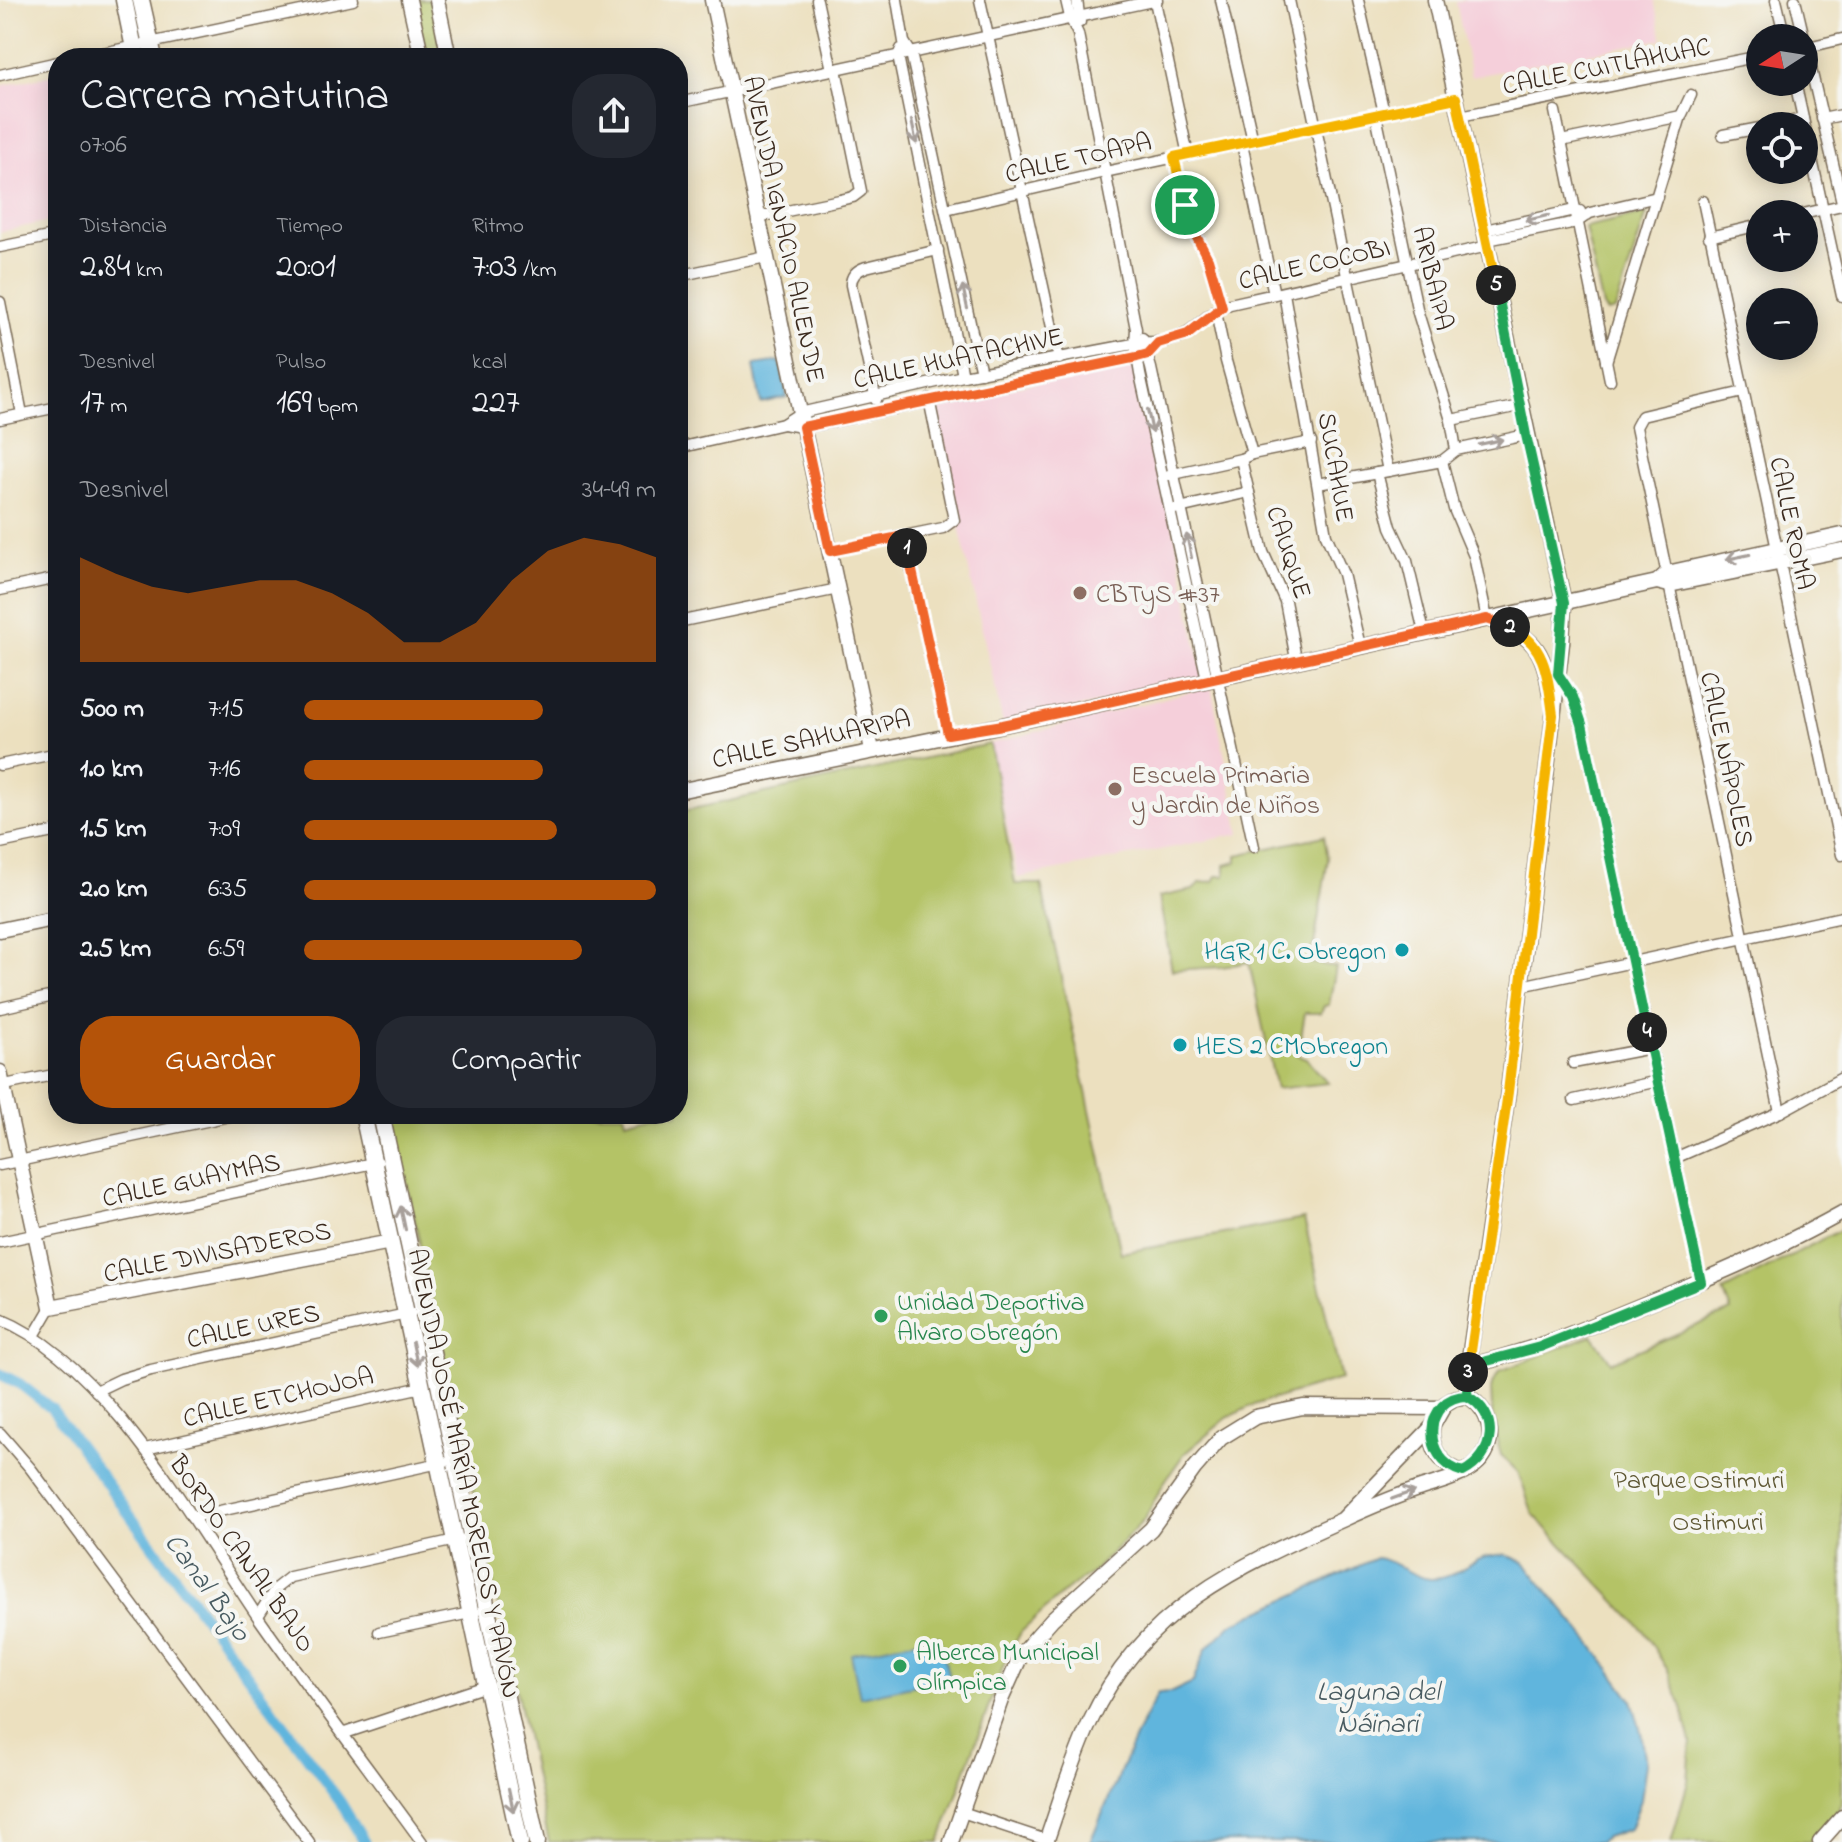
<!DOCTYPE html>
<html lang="es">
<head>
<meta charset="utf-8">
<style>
  :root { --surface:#171b24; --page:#242831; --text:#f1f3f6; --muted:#9ea1a6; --accent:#b45309 }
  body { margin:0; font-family:"Indie Flower",sans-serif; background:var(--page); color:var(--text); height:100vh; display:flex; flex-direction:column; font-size:30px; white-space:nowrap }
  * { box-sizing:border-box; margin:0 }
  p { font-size:26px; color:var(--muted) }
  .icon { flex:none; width:44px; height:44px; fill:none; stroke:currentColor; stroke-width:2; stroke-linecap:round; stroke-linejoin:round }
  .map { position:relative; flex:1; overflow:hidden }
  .drawer { position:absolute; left:48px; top:48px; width:640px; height:1076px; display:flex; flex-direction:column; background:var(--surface); border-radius:32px; box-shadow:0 4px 20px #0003 }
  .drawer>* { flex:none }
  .needle { width:52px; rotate:258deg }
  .buttons { position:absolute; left:1746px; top:24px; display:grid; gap:16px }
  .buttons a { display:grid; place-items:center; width:72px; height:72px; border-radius:50%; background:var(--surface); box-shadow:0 4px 20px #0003; font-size:40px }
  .pin { position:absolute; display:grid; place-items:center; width:68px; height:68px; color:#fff; margin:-34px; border:4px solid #fff; border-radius:50%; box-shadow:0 2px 8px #0007 }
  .km { position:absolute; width:40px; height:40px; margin:-20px; border-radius:50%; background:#222; color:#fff; font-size:22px; line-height:40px; text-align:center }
  .round { display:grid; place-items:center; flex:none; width:84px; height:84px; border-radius:32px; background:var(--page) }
  .headline { display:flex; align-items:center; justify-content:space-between; height:136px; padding:0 32px }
  h1 { font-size:44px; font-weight:600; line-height:60px }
  .stats { display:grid; grid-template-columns:repeat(3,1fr); gap:12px; height:136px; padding:8px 32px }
  .stats div { display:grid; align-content:center }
  .stats b { font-size:34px; font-weight:600 }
  .stats small { font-size:22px; font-weight:400 }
  .stats p { font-size:22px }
  .chart { height:224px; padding:16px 32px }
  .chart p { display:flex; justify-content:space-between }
  .chart svg { width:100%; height:144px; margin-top:8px; fill:var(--accent); opacity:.7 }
  .cta { display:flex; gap:16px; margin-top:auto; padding:16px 32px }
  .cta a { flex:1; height:92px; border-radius:32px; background:var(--accent); color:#fff; font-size:32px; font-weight:600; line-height:92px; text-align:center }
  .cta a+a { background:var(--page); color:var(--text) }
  ul { padding:0 32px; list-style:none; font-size:26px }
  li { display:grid; grid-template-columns:128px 96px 1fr; align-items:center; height:60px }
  li i { height:20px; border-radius:10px; background:var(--accent) }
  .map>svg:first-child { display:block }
  .built { fill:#f5cfda }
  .green { fill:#b4c366; stroke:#787642; stroke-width:2 }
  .water { fill:#61b5dd; stroke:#4e707e; stroke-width:2 }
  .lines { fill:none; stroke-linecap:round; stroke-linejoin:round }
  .canal { stroke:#61b5dd; stroke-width:11 }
  .street-casing { stroke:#796a56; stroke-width:13 }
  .secondary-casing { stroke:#796a56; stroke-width:17 }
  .primary-casing { stroke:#796a56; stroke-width:19 }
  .street { stroke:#fff; stroke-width:10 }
  .secondary { stroke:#fff; stroke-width:14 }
  .primary { stroke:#fff; stroke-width:16 }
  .oneway { stroke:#a79f9a }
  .split-1-casing { stroke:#fff; stroke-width:16 }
  .split-2-casing { stroke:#fff; stroke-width:16 }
  .split-3-casing { stroke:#fff; stroke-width:16 }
  .split-4-casing { stroke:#fff; stroke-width:16 }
  .split-5-casing { stroke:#fff; stroke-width:16 }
  .split-6-casing { stroke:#fff; stroke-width:16 }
  .split-1 { stroke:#f0652b; stroke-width:10 }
  .split-2 { stroke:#f0652b; stroke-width:10 }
  .split-3 { stroke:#f5b400; stroke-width:10 }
  .split-4 { stroke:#22a559; stroke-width:10 }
  .split-5 { stroke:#22a559; stroke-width:10 }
  .split-6 { stroke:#f5b400; stroke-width:10 }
  .education-dot { fill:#8d6e63; stroke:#f6f6f2; stroke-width:3 }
  .culture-dot { fill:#0f9aa8; stroke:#f6f6f2; stroke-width:3 }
  .leisure-dot { fill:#2e9e5b; stroke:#f6f6f2; stroke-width:3 }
  .labels { text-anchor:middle; stroke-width:8; stroke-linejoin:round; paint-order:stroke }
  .street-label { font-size:26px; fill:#3b2a1e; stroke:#f6f6f2 }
  .education-label { font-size:26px; fill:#785e54; stroke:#f6f6f2; text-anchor:start }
  .culture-label { font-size:26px; fill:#0d838f; stroke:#f6f6f2; text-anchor:end }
  .leisure-label { font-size:26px; fill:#27864d; stroke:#f6f6f2; text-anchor:start }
  .park-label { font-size:26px; fill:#5f5834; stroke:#f6f6f2 }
  .water-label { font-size:28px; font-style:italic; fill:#485b61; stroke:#f6f6f2 }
</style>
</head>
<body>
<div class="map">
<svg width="1842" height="1842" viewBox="0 0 1842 1842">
  <rect width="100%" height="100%" fill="#f6f6f2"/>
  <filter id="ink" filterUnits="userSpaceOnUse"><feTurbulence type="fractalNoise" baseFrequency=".0125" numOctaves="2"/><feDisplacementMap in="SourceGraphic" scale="16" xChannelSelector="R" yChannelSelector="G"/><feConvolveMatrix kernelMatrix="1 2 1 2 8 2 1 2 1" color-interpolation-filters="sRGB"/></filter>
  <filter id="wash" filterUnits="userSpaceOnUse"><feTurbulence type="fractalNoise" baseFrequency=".006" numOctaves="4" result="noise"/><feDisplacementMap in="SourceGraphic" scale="32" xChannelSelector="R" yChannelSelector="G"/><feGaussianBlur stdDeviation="1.8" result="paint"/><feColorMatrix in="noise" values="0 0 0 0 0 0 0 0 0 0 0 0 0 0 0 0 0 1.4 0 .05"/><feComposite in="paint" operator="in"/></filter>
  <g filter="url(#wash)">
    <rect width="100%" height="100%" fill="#ece0bf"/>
    <g class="built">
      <path d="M1465 0H1654L1662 39 1471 77 1456 2Z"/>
      <path d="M58 74V219L0 232V86Z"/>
      <path d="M1138 347 1201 667 1215 677 1003 724 932 404 1123 365Z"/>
      <path d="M1211 686 1240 834 1018 878 990 744Z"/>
    </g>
    <g class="green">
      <path d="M415 0H432L444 58H426Z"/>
      <path d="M1647 213 1615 310 1607 312 1603 307 1585 227Z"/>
      <path d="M990 744 1015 884H1041L1121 1253 1304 1219 1341 1379 1253 1405 1227 1418 1184 1454 1165 1481 1144 1520 1093 1572 1066 1590 1021 1632 1004 1664 940 1842H549L392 1114H624L626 1121 654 1114H678V1108L688 1105 678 1058V812Z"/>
      <path d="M1324 836 1328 859 1311 963 1336 967 1329 1005 1324 1006 1321 1013H1305L1298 1055 1306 1058 1328 1083 1276 1089 1249 962 1222 967 1172 970 1159 897 1193 890 1200 883 1214 881 1217 876H1225V865L1237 862V855Z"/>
      <path d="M1842 1229V1803L1837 1815 1809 1842H1671L1688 1782 1691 1742 1681 1704 1667 1669 1643 1630 1533 1514 1518 1472 1501 1455 1493 1426 1491 1389 1493 1381 1500 1371 1592 1335 1611 1362 1731 1311 1723 1291Z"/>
    </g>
    <g class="water">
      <path d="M780 361 787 397 761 403 754 365Z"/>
      <path d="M1504 1554 1524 1562 1593 1646 1632 1700 1641 1732 1646 1763 1641 1800 1630 1829 1606 1837 1599 1842H1090L1138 1731 1158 1693 1172 1692 1193 1682 1206 1649 1232 1624 1376 1558C1396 1560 1410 1577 1430 1579 1450 1580 1463 1567 1478 1560 1486 1556 1495 1555 1504 1554Z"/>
      <path d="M939 1636 949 1678 860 1697 851 1654Z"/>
    </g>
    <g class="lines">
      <path class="canal" d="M0 1374 20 1384 52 1409 341 1803 364 1842"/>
    </g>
  </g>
  <g filter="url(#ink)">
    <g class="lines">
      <g class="street-casing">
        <g id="street">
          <path d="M817 0 832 70"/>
          <path d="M897 0 904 42 911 53 981 373"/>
          <path d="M980 0 1059 359"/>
          <path d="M1066 0 1070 17 1078 34 1136 329 1135 344 1140 374 1207 679"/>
          <path d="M1077 0 1080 22"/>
          <path d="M1221 0 1253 141"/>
          <path d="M1289 0 1388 471"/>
          <path d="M1358 0 1384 113"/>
          <path d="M1776 0 1785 38"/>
          <path d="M1795 0 1804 38"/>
          <path d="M1155 1 1188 155"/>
          <path d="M1804 39 1842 202"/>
          <path d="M1804 48 1842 39"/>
          <path d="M901 49 898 56 963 376"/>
          <path d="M79 58 353 0"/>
          <path d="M0 75 58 62"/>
          <path d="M1795 82 1842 296"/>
          <path d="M678 103 1157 0"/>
          <path d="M1555 111 1610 380"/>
          <path d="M1376 115 1418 313 1451 420 1456 450"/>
          <path d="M1460 116 1760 56"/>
          <path d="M1822 119 1842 115"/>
          <path d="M1768 126 1803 119"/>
          <path d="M1723 135 1760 128"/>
          <path d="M1561 141 1681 116"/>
          <path d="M1242 144 1274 294"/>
          <path d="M1174 157 1190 222 1208 259 1222 307"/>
          <path d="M1703 201 1842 855"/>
          <path d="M946 209 1105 172 1456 98"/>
          <path d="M1803 214 1842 205"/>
          <path d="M758 217 840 200 853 197 861 191 836 69"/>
          <path d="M1485 230 1575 210 1580 211"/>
          <path d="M1709 237 1760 225"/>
          <path d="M1487 240 1577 222 1590 213 1657 197"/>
          <path d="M0 247 58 235"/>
          <path d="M678 276 766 257"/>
          <path d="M1284 293 1326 535 1343 574 1360 646"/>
          <path d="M0 302 22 414"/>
          <path d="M1216 312 1226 361 1252 454"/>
          <path d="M1142 338 1151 368 1254 847"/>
          <path d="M1606 362 1681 116 1691 95"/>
          <path d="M1743 392 1642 416 1636 427 1780 1112"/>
          <path d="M876 400 851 285C851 275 857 270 866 267L938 250"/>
          <path d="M0 419 58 407"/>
          <path d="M1451 420 1520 406"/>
          <path d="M783 424 803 427 826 423 1142 356"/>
          <path d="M678 448 783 424 800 413 963 376 1144 342C1193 345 1195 317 1230 304L1488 246"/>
          <path d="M1241 459 1263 552 1285 601 1296 659"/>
          <path d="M1442 461 1454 509 1474 556 1487 619"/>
          <path d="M1377 473 1391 527 1407 561 1424 632"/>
          <path d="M1169 475 1241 459 1252 454 1311 442"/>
          <path d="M1318 484 1442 461 1456 450 1526 435"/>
          <path d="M1175 509 1249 492"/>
          <path d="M904 536 948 734"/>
          <path d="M830 551 943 528 954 520 929 399"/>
          <path d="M0 590 58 578"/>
          <path d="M678 622 838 589"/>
          <path d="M1558 674 1573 697 1582 724 1701 1282"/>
          <path d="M0 765 58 753"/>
          <path d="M0 843 58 831"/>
          <path d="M1521 986 1842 917"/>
          <path d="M0 1008 58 995"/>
          <path d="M1573 1063 1651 1048"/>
          <path d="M0 1086 58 1074"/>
          <path d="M1574 1100 1658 1081"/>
          <path d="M1675 1158 1780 1112 1842 1078"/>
          <path d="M0 1165 239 1114"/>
          <path d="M0 1242 378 1162"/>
          <path d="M0 1319C107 1362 196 1527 260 1620 313 1695 368 1768 422 1842"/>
          <path d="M34 1336 51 1307"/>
          <path d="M96 1391 121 1379 151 1370 411 1313"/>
          <path d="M0 1433 31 1469 309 1842"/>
          <path d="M145 1449 422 1387"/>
          <path d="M192 1517 444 1462"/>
          <path d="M258 1616 276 1588 290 1577 460 1539"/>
          <path d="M379 1632 475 1612"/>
          <path d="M345 1733 486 1686"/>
          <path d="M962 1812 1046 1840"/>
        </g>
      </g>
      <g class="secondary-casing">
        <g id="secondary">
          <path d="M409 0 422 58"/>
          <path d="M437 0 449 58"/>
          <path d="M712 0 872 750"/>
          <path d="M1435 0 1564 603 1562 643 1508 1092 1468 1366 1467 1396"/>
          <path d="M1657 582 1669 585 1842 550"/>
          <path d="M1488 619C1532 636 1544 646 1550 694"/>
          <path d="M678 791 1003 725 1657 582 1667 573 1842 535"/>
          <path d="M0 930 58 918"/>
          <path d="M0 1072 51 1307 391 1242"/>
          <path d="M1468 1366C1525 1353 1577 1332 1630 1310 1702 1281 1774 1251 1842 1213"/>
          <path d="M1432 1427C1430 1449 1441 1466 1463 1472"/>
          <path d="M951 1842 1001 1700 1022 1653 1052 1619 1151 1529 1194 1469 1221 1438 1255 1417 1303 1407 1441 1408"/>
          <path d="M1046 1842C1060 1802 1072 1761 1090 1722 1141 1610 1238 1566 1344 1519 1366 1509 1389 1499 1412 1491 1432 1484 1457 1479 1474 1466 1499 1447 1493 1410 1467 1396L1455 1398 1445 1404 1432 1427 1343 1519"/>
          <path d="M1820 1842 1842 1817"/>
        </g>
      </g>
      <g class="primary-casing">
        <g id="primary">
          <path d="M124 0 136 58"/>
          <path d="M141 0 154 58"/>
          <path d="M363 1114 520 1842"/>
          <path d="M381 1114 537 1842"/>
        </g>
      </g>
      <use href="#street" class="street"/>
      <use href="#secondary" class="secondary"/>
      <use href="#primary" class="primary"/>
    </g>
    <defs><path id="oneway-shaft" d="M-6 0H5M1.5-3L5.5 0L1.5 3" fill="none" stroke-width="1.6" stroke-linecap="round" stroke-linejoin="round" transform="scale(2)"/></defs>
    <g class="oneway">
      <use href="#oneway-shaft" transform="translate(914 132) rotate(78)"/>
      <use href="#oneway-shaft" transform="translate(1537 218) rotate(167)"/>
      <use href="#oneway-shaft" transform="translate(965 297) rotate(-102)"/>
      <use href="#oneway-shaft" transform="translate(1150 421) rotate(78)"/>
      <use href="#oneway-shaft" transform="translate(1491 442) rotate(-12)"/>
      <use href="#oneway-shaft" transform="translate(1189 546) rotate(-102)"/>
      <use href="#oneway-shaft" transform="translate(1738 557) rotate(168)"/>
      <use href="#oneway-shaft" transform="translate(403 1218) rotate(-102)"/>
      <use href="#oneway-shaft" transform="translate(415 1354) rotate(78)"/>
      <use href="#oneway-shaft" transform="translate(1403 1495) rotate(-20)"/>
      <use href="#oneway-shaft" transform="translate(511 1800) rotate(78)"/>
    </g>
  </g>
  <g class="lines" filter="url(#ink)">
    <g class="split-1-casing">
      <path id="split-1" d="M907 548 904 536 830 551 803 427 1137 357 1148 354 1158 343 1188 334 1222 307 1208 259 1193 230 1185 205"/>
    </g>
    <g class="split-2-casing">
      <path id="split-2" d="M907 548 948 734 1003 725 1487 619 1510 627"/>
    </g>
    <g class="split-3-casing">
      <path id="split-3" d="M1468 1372 1508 1092 1553 715C1548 679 1547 644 1510 627"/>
    </g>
    <g class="split-4-casing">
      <path id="split-4" d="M1468 1372 1467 1396C1424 1396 1419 1460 1463 1472 1495 1456 1501 1414 1467 1396L1468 1366 1540 1347 1701 1282 1647 1032"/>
    </g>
    <g class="split-5-casing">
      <path id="split-5" d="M1496 285 1526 435 1564 603 1558 674 1573 697 1582 724 1647 1032"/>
    </g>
    <g class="split-6-casing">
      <path id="split-6" d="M1185 205 1174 157 1456 98 1496 285"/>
    </g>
    <use href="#split-1" class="split-1"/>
    <use href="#split-2" class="split-2"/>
    <use href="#split-3" class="split-3"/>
    <use href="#split-4" class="split-4"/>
    <use href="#split-5" class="split-5"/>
    <use href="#split-6" class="split-6"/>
  </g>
  <g class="education-dot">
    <circle cx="1080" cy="593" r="8"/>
    <circle cx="1115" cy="789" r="8"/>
  </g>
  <g class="culture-dot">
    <circle cx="1402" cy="950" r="8"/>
    <circle cx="1180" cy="1045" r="8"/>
  </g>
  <g class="leisure-dot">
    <circle cx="881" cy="1316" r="8"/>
    <circle cx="900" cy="1666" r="8"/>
  </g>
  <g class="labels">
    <g class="street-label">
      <text transform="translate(1606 65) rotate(-11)" y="9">CALLE CUITLÁHUAC</text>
      <text transform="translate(1078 157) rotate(-13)" y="9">CALLE TOAPA</text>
      <text transform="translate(785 229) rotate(78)" y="9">AVENIDA IGNACIO ALLENDE</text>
      <text transform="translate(1314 263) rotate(-13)" y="9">CALLE COCOBI</text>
      <text transform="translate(1434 278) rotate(77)" y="9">ARIBAIPA</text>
      <text transform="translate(958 357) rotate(-12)" y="9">CALLE HUATACHIVE</text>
      <text transform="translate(1337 467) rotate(80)" y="9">SUCAHUE</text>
      <text transform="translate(1793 523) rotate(78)" y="9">CALLE ROMA</text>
      <text transform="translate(1290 552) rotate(72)" y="9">CAUQUE</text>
      <text transform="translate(811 738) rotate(-12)" y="9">CALLE SAHUARIPA</text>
      <text transform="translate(1728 759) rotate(78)" y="9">CALLE NÁPOLES</text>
      <text transform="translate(191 1179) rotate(-12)" y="9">CALLE GUAYMAS</text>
      <text transform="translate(217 1251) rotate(-11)" y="9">CALLE DIVISADEROS</text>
      <text transform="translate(253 1325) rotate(-12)" y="9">CALLE URES</text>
      <text transform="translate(278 1396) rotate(-13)" y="9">CALLE ETCHOJOA</text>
      <text transform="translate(465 1473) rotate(78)" y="9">AVENIDA JOSÉ MARÍA MORELOS Y PAVÓN</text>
      <text transform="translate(243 1553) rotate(55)" y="9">BORDO CANAL BAJO</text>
    </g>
    <g class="education-label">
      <text x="1096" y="602">CBTyS #37</text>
      <text x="1131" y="783">Escuela Primaria<tspan x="1131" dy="30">y Jardin de Niños</tspan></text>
    </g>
    <g class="culture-label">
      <text x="1386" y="959">HGR 1 C. Obregon</text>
      <text x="1196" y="1054" text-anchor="start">HES 2 CMObregon</text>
    </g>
    <g class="leisure-label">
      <text x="897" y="1310">Unidad Deportiva<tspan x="897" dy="30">Alvaro Obregón</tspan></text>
      <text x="916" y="1660">Alberca Municipal<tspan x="916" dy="30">Olímpica</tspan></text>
    </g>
    <g class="park-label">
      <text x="1699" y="1488">Parque Ostimuri</text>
      <text x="1718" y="1530">Ostimuri</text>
    </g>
    <g class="water-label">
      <text transform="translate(209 1586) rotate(54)" y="10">Canal Bajo</text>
      <text x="1378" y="1700">Laguna del<tspan x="1378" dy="32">Náinari</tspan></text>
    </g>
  </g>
</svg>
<div class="buttons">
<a><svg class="needle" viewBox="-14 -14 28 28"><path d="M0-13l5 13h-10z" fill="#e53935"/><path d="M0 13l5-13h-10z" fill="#9ea1a6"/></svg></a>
<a><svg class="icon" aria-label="locate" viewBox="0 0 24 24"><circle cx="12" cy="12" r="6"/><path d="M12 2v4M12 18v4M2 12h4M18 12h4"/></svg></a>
<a>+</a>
<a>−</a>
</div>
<div class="pin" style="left:1185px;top:205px;background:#1e9e55"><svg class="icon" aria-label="arrive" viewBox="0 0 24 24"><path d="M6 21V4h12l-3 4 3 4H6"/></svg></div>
<b class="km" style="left:907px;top:548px">1</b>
<b class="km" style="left:1510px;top:627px">2</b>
<b class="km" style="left:1468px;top:1372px">3</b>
<b class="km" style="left:1647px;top:1032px">4</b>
<b class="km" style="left:1496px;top:285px">5</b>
<section class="drawer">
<div class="headline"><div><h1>Carrera matutina</h1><p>07:06</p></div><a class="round"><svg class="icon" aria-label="share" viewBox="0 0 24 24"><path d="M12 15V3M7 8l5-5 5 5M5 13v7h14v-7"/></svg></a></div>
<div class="stats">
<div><p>Distancia</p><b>2.84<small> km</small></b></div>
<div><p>Tiempo</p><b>20:01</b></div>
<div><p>Ritmo</p><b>7:03<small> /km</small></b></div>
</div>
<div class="stats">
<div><p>Desnivel</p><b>17<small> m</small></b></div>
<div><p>Pulso</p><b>169<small> bpm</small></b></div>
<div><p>kcal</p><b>227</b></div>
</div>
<div class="chart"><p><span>Desnivel</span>34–49 m</p>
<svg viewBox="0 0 160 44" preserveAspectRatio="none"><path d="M0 44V12L10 17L20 21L30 23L40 21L50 19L60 19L70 23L80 29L90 38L100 38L110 32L120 19L130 10L140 6L150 8L160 12V44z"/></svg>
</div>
<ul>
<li><b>500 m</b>7:15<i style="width:68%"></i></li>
<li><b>1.0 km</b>7:16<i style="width:68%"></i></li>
<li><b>1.5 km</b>7:09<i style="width:72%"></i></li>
<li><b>2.0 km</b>6:35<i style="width:100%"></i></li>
<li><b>2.5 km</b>6:59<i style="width:79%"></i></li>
</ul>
<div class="cta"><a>Guardar</a><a>Compartir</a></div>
</section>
</div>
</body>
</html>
